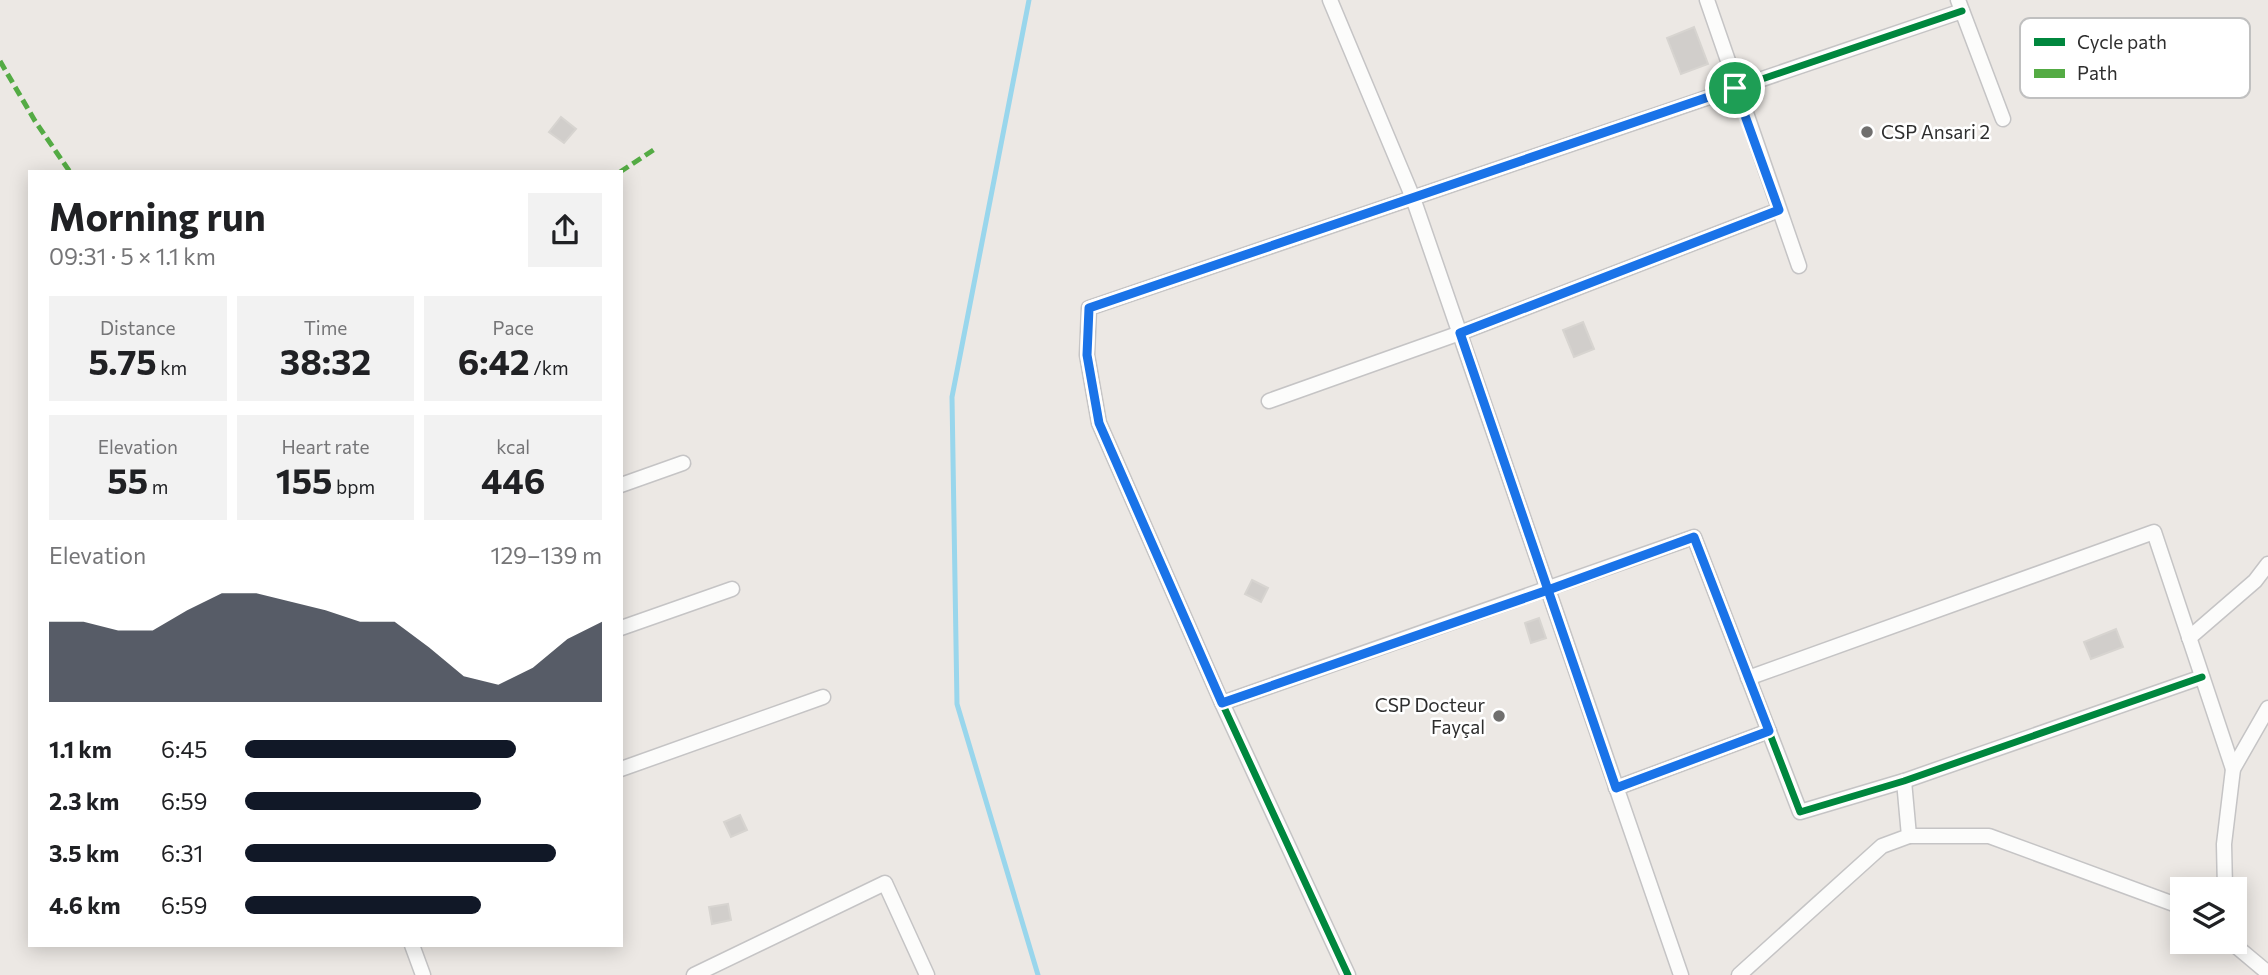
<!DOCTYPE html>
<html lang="en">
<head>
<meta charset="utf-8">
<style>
  :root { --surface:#fff; --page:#f2f2f2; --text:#202124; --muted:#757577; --accent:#111827 }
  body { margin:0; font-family:Commissioner,sans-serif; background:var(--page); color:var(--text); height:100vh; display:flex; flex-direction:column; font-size:26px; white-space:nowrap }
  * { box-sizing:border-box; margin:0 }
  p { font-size:23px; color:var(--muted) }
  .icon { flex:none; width:38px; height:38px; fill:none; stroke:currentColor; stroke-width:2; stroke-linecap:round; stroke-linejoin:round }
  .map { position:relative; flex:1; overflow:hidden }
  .details { position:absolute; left:28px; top:170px; width:595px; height:777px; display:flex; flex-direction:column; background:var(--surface); border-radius:0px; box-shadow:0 4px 18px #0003 }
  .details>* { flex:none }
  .buttons { position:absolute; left:2170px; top:877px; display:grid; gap:14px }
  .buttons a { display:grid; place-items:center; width:77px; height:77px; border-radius:0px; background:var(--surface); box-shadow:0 4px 18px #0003; font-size:35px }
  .pin { position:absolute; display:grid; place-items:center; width:60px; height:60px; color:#fff; margin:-30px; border:4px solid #fff; border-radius:50%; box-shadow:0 2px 7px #0007 }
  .round { display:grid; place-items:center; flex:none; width:74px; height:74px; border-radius:0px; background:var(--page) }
  .overview { display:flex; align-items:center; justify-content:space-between; height:119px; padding:0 21px }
  h1 { font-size:38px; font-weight:700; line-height:52px }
  .figures { display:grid; grid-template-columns:repeat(3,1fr); gap:10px; height:119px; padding:7px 21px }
  .figures div { display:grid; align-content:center; border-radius:0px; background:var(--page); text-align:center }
  .figures b { font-size:35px; font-weight:700 }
  .figures small { font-size:19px; font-weight:400 }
  .figures p { font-size:19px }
  .chart { height:196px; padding:14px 21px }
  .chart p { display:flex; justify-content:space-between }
  .chart svg { width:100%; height:126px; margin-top:7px; fill:var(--accent); opacity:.7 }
  ul { padding:0 21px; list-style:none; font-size:23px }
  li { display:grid; grid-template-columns:112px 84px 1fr; align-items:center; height:52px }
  li i { height:18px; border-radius:9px; background:var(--accent) }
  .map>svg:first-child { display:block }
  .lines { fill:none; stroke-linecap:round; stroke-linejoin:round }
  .stream { stroke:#99d6ec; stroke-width:5 }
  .building { fill:#d1cecb; stroke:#d7d4d0; stroke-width:2 }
  .street-casing { stroke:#c5c4c5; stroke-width:17 }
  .street { stroke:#fcfcfb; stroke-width:14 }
  .quiet { stroke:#54ab44; stroke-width:5; stroke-dasharray:10 5; stroke-linecap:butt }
  .cycleway-casing { stroke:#fff; stroke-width:11 }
  .cycleway { stroke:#00873e; stroke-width:7 }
  .route-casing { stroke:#fff; stroke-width:14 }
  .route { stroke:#1a73e8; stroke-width:9 }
  .poi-dot { fill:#706f6e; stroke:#fff; stroke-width:2.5 }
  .labels { text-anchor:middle; stroke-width:5; stroke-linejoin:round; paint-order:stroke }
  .poi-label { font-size:19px; fill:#2e2e2e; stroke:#fff; text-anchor:start }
  .key { fill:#fff; stroke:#c0c0c0; stroke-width:2 }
  .key-label { font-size:19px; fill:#2e2e2e }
</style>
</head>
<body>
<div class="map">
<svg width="2268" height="975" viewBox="0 0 2268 975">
  <rect width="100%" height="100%" fill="#ece8e4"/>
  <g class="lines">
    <path class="stream" d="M1029 0 952 397 957 704 1038 975"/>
  </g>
  <g class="building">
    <path d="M1694 27 1708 64 1681 74 1667 38Z"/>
    <path d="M561 117 576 129 564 143 549 132Z"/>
    <path d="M1583 322 1594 349 1574 357 1563 330Z"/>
    <path d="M1252 580 1268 588 1261 602 1245 594Z"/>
    <path d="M1539 618 1546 638 1531 643 1525 623Z"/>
    <path d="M2116 629 2123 647 2091 659 2084 642Z"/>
    <path d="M740 815 747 830 731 837 724 822Z"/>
    <path d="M728 904 731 920 712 924 709 907Z"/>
  </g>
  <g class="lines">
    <g class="street-casing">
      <g id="street">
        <path d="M1330 0 1413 198 1681 975"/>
        <path d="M1707 0 1799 266"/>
        <path d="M1958 0 2003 119"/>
        <path d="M1269 401 1460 333 1779 210"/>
        <path d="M621 485 683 463"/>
        <path d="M621 628 732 589"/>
        <path d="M2189 638 2255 581 2268 564"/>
        <path d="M1748 678 2154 532 2233 769"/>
        <path d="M1222 703 1694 537 1800 812 1904 781 2202 677"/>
        <path d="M621 769 823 697"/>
        <path d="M1616 788 1769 731"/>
        <path d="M1909 836H1989L2182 907"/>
        <path d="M2225 889 2224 844 2233 769 2268 708"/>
        <path d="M2231 942 2268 973"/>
        <path d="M412 945 423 975"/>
        <path d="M694 975 885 883 927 975"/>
        <path d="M1348 975 1222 703 1099 423 1087 355 1089 308 1962 11"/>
        <path d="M1739 975 1882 846 1909 836 1904 781"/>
      </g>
    </g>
    <use href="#street" class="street"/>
    <g class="quiet">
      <path d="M0 61 35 121 70 172"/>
      <path d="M620 172 655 149"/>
    </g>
    <g class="cycleway-casing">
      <g id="cycleway">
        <path d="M1222 703 1694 537 1800 812 1904 781 2202 677"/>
        <path d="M1348 975 1222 703 1099 423 1087 355 1089 308 1962 11"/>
      </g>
    </g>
    <use href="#cycleway" class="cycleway"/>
  </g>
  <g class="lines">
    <g class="route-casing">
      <path id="route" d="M1735 88 1779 210 1460 333 1548 590 1694 537 1769 731 1616 788 1548 590 1222 703 1099 423 1087 355 1089 308 1735 88"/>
    </g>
    <use href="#route" class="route"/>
  </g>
  <g class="poi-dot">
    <circle cx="1867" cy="132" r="7"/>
    <circle cx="1499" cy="716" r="7"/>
  </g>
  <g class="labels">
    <g class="poi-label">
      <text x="1881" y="139">CSP Ansari 2</text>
      <text x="1485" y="712" text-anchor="end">CSP Docteur<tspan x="1485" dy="22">Fayçal</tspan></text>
    </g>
  </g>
  <rect x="2020" y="18" width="230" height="80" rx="10" class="key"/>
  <rect x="2034" y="38" width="31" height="8" fill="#00873e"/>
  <rect x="2034" y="69" width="31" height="9" fill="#54ab44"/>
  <g class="key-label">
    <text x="2077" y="49">Cycle path</text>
    <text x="2077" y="80">Path</text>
  </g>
</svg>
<div class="buttons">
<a><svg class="icon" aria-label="layers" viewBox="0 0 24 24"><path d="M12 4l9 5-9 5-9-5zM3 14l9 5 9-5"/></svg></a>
</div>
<div class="pin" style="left:1735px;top:88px;background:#1e9e55"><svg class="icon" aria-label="arrive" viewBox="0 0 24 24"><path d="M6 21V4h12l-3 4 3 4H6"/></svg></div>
<section class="details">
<div class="overview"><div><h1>Morning run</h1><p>09:31 · 5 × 1.1 km</p></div><a class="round"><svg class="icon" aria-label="share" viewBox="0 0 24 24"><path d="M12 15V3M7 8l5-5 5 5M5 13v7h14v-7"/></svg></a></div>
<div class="figures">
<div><p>Distance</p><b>5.75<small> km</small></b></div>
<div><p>Time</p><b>38:32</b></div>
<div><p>Pace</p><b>6:42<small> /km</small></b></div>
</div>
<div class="figures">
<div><p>Elevation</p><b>55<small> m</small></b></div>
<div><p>Heart rate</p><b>155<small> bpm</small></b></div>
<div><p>kcal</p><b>446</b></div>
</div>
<div class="chart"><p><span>Elevation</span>129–139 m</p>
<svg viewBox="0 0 160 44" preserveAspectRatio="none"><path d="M0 44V16L10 16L20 19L30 19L40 12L50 6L60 6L70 9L80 12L90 16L100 16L110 25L120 35L130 38L140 32L150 22L160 16V44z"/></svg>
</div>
<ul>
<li><b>1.1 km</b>6:45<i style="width:76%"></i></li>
<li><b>2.3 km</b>6:59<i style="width:66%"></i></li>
<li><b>3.5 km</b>6:31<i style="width:87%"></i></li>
<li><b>4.6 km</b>6:59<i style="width:66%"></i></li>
</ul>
</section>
</div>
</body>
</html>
